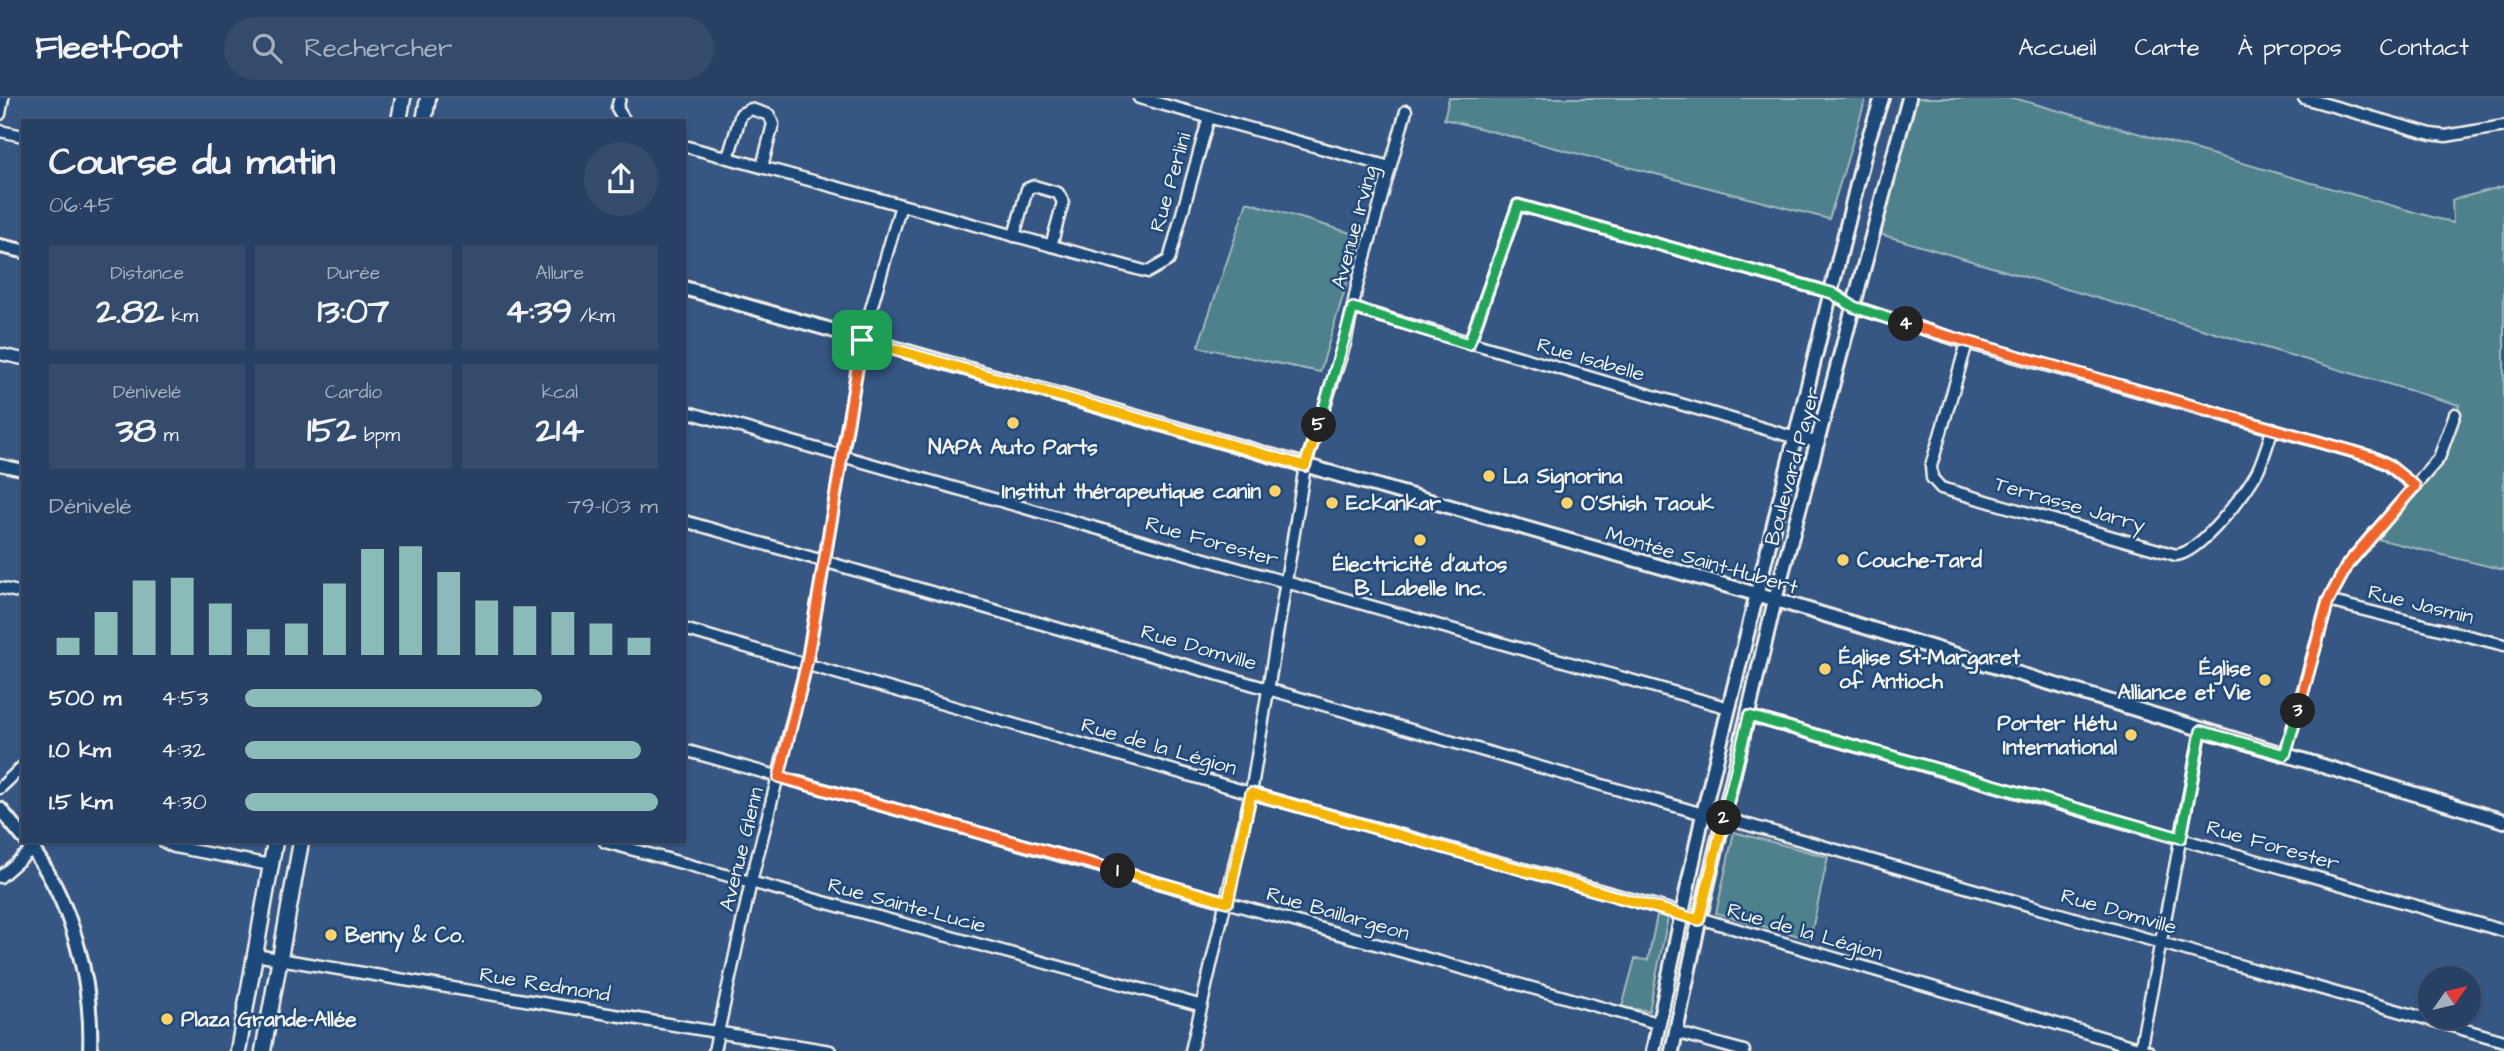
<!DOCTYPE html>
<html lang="fr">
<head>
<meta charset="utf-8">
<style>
  :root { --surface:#284063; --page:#344b6c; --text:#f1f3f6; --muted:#a5afbe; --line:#445978; --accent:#8bbbb9 }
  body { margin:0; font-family:"Architects Daughter",sans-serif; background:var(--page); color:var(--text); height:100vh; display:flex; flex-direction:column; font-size:26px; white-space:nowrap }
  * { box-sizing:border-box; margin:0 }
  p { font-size:23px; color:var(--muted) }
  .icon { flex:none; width:38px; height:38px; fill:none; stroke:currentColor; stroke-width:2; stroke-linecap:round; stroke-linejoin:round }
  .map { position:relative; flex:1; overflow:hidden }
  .panel { position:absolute; left:21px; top:21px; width:665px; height:724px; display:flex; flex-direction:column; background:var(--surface); border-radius:0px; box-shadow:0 2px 5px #0004,0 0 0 2px var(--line) }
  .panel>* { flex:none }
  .needle { width:46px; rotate:56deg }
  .controls { position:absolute; left:2418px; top:868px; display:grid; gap:14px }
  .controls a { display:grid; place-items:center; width:63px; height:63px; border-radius:50%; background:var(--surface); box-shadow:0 2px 5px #0004,0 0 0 2px var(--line); font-size:35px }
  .pin { position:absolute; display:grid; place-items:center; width:60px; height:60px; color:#fff; margin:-30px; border-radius:14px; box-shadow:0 4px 10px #0006 }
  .km { position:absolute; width:35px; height:35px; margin:-18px; border-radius:50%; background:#222; color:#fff; font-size:19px; line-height:35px; text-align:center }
  .round { display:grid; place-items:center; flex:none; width:74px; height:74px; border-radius:37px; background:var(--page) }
  .head { display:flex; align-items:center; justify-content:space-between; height:119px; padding:0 28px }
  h1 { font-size:38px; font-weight:700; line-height:52px }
  .stats { display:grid; grid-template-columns:repeat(3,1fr); gap:10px; height:119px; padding:7px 28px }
  .stats div { display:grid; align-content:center; border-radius:0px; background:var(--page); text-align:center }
  .stats b { font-size:35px; font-weight:700 }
  .stats small { font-size:19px; font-weight:400 }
  .stats p { font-size:19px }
  .chart { height:196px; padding:14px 28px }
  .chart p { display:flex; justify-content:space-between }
  .chart svg { width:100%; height:126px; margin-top:7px; stroke:var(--accent); stroke-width:6 }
  ul { padding:0 28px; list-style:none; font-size:23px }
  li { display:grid; grid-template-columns:112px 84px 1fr; align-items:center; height:52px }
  li i { height:18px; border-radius:9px; background:var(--accent) }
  header { display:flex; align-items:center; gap:42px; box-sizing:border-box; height:98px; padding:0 35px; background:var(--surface); border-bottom:2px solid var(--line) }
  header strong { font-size:33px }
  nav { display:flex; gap:38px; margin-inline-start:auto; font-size:24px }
  .search { width:490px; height:63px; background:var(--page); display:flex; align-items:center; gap:18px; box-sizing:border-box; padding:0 24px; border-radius:38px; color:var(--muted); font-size:26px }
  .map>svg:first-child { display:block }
  .green { fill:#4f818d; stroke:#a2b9ba; stroke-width:2 }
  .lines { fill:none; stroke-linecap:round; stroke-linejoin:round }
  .minor-casing { stroke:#f4f1e8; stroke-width:15 }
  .tertiary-casing { stroke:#f4f1e8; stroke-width:18 }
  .secondary-casing { stroke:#f4f1e8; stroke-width:19 }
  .minor { stroke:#1f4a7a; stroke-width:10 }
  .tertiary { stroke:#1f4a7a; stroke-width:12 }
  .secondary { stroke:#1f4a7a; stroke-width:14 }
  .split-1-casing { stroke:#fff; stroke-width:14 }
  .split-2-casing { stroke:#fff; stroke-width:14 }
  .split-3-casing { stroke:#fff; stroke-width:14 }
  .split-4-casing { stroke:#fff; stroke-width:14 }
  .split-5-casing { stroke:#fff; stroke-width:14 }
  .split-6-casing { stroke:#fff; stroke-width:14 }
  .split-1 { stroke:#f0652b; stroke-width:9 }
  .split-2 { stroke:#f5b400; stroke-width:9 }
  .split-3 { stroke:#22a559; stroke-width:9 }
  .split-4 { stroke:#f0652b; stroke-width:9 }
  .split-5 { stroke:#22a559; stroke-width:9 }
  .split-6 { stroke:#f5b400; stroke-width:9 }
  .poi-dot { fill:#ffd166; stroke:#1f4a7a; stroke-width:2.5 }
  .labels { text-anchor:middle; stroke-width:5; stroke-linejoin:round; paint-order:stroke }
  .street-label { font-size:21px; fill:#f4f1e8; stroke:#1f4a7a }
  .poi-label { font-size:21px; font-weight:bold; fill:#f4f1e8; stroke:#1f4a7a; text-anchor:start }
</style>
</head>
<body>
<header>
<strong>Fleetfoot</strong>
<div class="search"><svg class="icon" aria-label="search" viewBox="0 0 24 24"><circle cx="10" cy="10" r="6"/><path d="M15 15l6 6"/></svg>Rechercher</div>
<nav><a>Accueil</a><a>Carte</a><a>À propos</a><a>Contact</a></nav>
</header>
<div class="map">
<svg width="2504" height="953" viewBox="0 0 2504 953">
  <rect width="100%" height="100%" fill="#365684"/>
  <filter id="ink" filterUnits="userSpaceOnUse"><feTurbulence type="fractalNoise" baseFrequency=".0143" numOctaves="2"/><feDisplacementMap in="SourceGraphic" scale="14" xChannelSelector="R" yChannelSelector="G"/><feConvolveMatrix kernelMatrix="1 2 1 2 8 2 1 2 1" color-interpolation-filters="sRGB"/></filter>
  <g filter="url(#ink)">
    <g class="green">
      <path d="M1449 0H1866L1829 121 1444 21Z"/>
      <path d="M1915 0H2014L2453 125 2452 102 2504 88V472L2373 440 2453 336 2459 307 1880 136Z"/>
      <path d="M1247 104 1361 138 1320 274 1198 249Z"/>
      <path d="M1734 734 1828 759 1810 841 1716 815Z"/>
      <path d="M1657 817 1668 820 1649 913 1622 909 1635 861 1648 862Z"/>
    </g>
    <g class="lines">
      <g class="minor-casing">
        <g id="minor">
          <path d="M620 0 617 10 625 23"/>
          <path d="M1139 0 1390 69"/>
          <path d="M2304 0 2431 36 2446 38 2504 28"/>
          <path d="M0 16 3 0"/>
          <path d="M0 33 23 38"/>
          <path d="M684 48 1148 174 1169 162 1209 19"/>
          <path d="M728 60 741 16 751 11 769 17 773 26 762 69"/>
          <path d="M1014 138 1027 91 1034 88 1058 95 1063 104 1051 148"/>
          <path d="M1353 210 1796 340 1819 344"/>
          <path d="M1967 245 1931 368 1932 380 1941 390 2176 457C2200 455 2247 394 2258 372 2264 359 2268 344 2273 330"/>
          <path d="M1469 246 1518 107 1832 195 1855 209 1967 245 2372 359 2387 366 2415 389"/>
          <path d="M0 256 23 261"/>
          <path d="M684 313 1729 610"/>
          <path d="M0 367 23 372"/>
          <path d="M684 423 1703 716"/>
          <path d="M0 490 23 495"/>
          <path d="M2328 503 2504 547"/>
          <path d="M684 531 1261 698 1682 815 2148 953"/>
          <path d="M1749 618 2504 833"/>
          <path d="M684 652 1657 925"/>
          <path d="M2285 657 2328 503 2348 466 2439 360 2455 316"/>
          <path d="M0 690 23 668"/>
          <path d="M1724 720 2504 943"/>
          <path d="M164 744 174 749 271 767"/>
          <path d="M605 744 1199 907"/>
          <path d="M0 779 32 751"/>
          <path d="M255 857 830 953"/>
          <path d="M1675 934 1744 953"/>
          <path d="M714 953 751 784 807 564 862 242 901 107"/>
          <path d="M1191 953 1251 695 1305 368 1345 246 1358 184 1406 13"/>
          <path d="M2140 953 2201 633"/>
        </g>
      </g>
      <g class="tertiary-casing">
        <g id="tertiary">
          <path d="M0 148 23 153"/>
          <path d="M684 190 1756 496 2504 723"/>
          <path d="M0 711 23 739"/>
          <path d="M27 744C71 800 93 882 90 953"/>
          <path d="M1653 953 1703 716 1868 42 1882 0"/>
          <path d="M1672 953 1699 823 1775 502 1909 0"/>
        </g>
      </g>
      <g class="secondary-casing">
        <g id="secondary">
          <path d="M399 23 403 0"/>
          <path d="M424 23 428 0"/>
          <path d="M238 953 275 744"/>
          <path d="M263 953 301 744"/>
        </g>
      </g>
      <use href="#minor" class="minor"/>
      <use href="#tertiary" class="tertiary"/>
      <use href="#secondary" class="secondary"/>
    </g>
  </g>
  <g class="lines" filter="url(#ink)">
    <g class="split-1-casing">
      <path id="split-1" d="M862 242 807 564 779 679 1118 773"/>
    </g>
    <g class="split-2-casing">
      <path id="split-2" d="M1118 773 1228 804 1251 695 1699 822 1724 720"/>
    </g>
    <g class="split-3-casing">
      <path id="split-3" d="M1724 720 1749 618 2181 740 2201 633 2285 657 2298 613"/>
    </g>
    <g class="split-4-casing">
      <path id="split-4" d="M1906 226 2372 359 2387 366 2415 388 2348 466 2328 503 2298 613"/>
    </g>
    <g class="split-5-casing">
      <path id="split-5" d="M1319 327 1353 210 1469 246 1518 107 1832 195 1854 209 1906 226"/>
    </g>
    <g class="split-6-casing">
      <path id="split-6" d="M862 242 1305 368 1319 327"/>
    </g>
    <use href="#split-1" class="split-1"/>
    <use href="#split-2" class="split-2"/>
    <use href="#split-3" class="split-3"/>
    <use href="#split-4" class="split-4"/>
    <use href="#split-5" class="split-5"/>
    <use href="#split-6" class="split-6"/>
  </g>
  <g class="poi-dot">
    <circle cx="1013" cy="325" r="7"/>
    <circle cx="1489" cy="378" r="7"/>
    <circle cx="1275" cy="393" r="7"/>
    <circle cx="1332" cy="405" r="7"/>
    <circle cx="1567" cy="405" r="7"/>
    <circle cx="1420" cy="442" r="7"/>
    <circle cx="1843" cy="462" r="7"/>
    <circle cx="1825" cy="571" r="7"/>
    <circle cx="2265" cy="582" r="7"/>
    <circle cx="2131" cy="637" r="7"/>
    <circle cx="331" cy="837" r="7"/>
    <circle cx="167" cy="921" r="7"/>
  </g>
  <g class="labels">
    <g class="street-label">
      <text transform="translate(1170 84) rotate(-74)" y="7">Rue Perlini</text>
      <text transform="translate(1354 129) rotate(-75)" y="7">Avenue Irving</text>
      <text transform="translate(1591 261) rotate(16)" y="7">Rue Isabelle</text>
      <text transform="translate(1792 368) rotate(-75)" y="7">Boulevard Payer</text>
      <text transform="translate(2070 406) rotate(16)" y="7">Terrasse Jarry</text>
      <text transform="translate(1212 443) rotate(16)" y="7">Rue Forester</text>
      <text transform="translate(1702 462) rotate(16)" y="7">Montée Saint-Hubert</text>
      <text transform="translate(2421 506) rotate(14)" y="7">Rue Jasmin</text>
      <text transform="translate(1199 549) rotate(16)" y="7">Rue Domville</text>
      <text transform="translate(1159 648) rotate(16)" y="7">Rue de la Légion</text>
      <text transform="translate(2273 747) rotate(16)" y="7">Rue Forester</text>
      <text transform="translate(741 751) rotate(-76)" y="7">Avenue Glenn</text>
      <text transform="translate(907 807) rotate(15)" y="7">Rue Sainte-Lucie</text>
      <text transform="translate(2119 813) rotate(16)" y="7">Rue Domville</text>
      <text transform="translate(1338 815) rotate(16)" y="7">Rue Baillargeon</text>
      <text transform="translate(1805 833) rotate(16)" y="7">Rue de la Légion</text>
      <text transform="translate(545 886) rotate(9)" y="7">Rue Redmond</text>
    </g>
    <g class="poi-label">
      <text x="1013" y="356" text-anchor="middle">NAPA Auto Parts</text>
      <text x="1503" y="385">La Signorina</text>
      <text x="1261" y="400" text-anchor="end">Institut thérapeutique canin</text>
      <text x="1346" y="412">Eckankar</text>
      <text x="1581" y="412">O'Shish Taouk</text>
      <text x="1857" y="469">Couche-Tard</text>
      <text x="1420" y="473" text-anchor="middle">Électricité d'autos<tspan x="1420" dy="24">B. Labelle Inc.</tspan></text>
      <text x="1839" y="566">Église St-Margaret<tspan x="1839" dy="24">of Antioch</tspan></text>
      <text x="2251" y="577" text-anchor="end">Église<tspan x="2251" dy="24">Alliance et Vie</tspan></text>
      <text x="2117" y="632" text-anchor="end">Porter Hétu<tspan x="2117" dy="24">International</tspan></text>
      <text x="345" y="844">Benny &amp; Co.</text>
      <text x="181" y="928">Plaza Grande-Allée</text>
    </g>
  </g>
</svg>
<div class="controls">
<a><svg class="needle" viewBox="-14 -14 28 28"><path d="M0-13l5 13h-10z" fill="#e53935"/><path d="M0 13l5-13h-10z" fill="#a5afbe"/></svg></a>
</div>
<div class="pin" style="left:862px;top:242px;background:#1e9e55"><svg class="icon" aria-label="arrive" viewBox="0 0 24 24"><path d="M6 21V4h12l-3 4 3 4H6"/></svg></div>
<b class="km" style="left:1118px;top:773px">1</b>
<b class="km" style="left:1724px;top:720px">2</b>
<b class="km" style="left:2298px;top:613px">3</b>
<b class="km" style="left:1906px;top:226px">4</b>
<b class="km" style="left:1319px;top:327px">5</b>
<section class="panel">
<div class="head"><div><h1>Course du matin</h1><p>06:45</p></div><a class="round"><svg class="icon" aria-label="share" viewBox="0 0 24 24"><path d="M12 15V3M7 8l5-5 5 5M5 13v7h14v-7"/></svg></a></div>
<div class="stats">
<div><p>Distance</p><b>2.82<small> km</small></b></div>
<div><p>Durée</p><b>13:07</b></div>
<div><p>Allure</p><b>4:39<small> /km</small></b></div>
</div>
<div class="stats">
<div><p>Dénivelé</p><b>38<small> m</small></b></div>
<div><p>Cardio</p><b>152<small> bpm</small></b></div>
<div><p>kcal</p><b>214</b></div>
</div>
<div class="chart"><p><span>Dénivelé</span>79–103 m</p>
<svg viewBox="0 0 160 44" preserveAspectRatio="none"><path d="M5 44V38M15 44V29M25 44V18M35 44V17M45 44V26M55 44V35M65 44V33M75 44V19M85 44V7M95 44V6M105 44V15M115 44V25M125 44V27M135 44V29M145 44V33M155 44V38"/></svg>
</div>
<ul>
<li><b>500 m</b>4:53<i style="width:72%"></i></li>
<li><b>1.0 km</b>4:32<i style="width:96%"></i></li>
<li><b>1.5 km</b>4:30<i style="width:100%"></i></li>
</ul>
</section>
</div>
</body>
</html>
